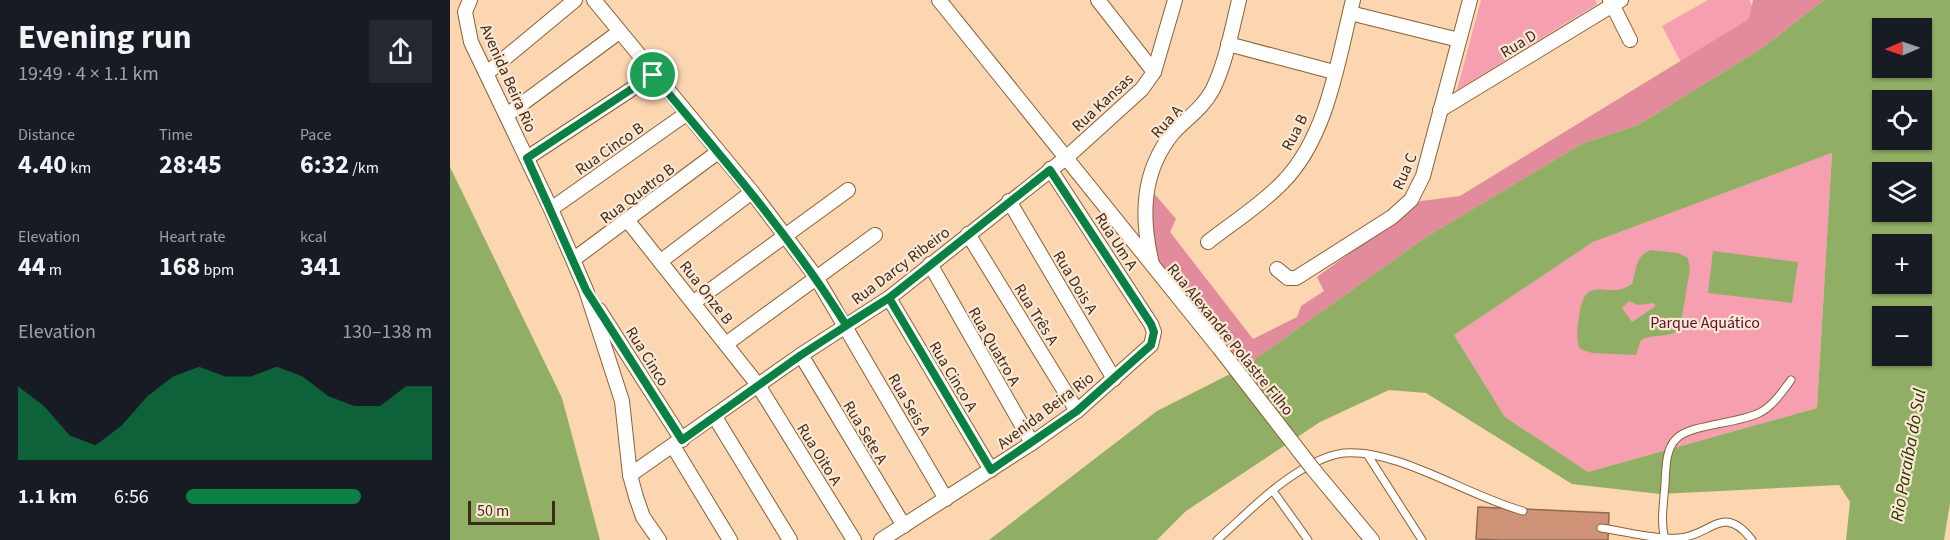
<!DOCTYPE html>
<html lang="en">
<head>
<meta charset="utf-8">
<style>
  :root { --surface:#171b24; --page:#242831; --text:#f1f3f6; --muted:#9ea1a6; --accent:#0b8043 }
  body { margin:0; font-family:"Source Sans 3",sans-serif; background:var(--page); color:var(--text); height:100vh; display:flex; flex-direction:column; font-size:22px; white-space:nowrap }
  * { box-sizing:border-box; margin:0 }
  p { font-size:20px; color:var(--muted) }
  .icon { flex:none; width:33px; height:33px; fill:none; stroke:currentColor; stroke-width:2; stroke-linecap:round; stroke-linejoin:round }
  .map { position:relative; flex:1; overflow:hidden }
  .side { display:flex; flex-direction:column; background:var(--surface); width:450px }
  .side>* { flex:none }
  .needle { width:39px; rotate:268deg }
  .controls { position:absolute; left:1422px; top:18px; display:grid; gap:12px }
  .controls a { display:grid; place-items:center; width:60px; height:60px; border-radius:0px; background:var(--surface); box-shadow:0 2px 4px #0004; font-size:30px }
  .scale { position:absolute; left:18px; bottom:15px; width:87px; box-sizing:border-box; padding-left:6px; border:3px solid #3e2c18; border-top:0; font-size:16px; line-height:21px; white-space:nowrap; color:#3e2c18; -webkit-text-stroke:4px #fbe7d4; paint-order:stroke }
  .pin { position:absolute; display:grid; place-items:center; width:51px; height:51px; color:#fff; margin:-26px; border:3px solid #fff; border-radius:50%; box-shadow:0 2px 6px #0007 }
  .round { display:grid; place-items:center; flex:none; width:63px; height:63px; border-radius:0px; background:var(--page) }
  .head { display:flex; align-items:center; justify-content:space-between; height:102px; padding:0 18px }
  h1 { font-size:33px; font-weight:700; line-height:45px }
  .figures { display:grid; grid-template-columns:repeat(3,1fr); gap:9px; height:102px; padding:6px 18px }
  .figures div { display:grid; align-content:center }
  .figures b { font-size:26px; font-weight:700 }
  .figures small { font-size:16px; font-weight:400 }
  .figures p { font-size:16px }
  .chart { height:168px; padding:12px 18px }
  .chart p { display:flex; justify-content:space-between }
  .chart svg { width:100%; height:108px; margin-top:6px; fill:var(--accent); opacity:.7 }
  ul { padding:0 18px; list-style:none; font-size:20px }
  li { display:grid; grid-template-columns:96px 72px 1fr; align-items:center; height:45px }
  li i { height:15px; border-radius:8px; background:var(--accent) }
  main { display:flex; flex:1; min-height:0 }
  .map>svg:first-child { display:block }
  .green { fill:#f69fb0 }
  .forest { fill:#e18b9c }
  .water { fill:#91af64; fill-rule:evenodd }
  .building { fill:#cf9477; stroke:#916853; stroke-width:1.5 }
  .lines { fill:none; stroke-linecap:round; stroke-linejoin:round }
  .service-casing { stroke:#8b6133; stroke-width:9 }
  .minor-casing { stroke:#8b6133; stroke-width:16 }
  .service { stroke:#fff; stroke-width:7 }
  .minor { stroke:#fff; stroke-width:14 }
  .minor-bridge-casing { stroke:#8b6133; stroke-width:16; stroke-linecap:butt }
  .minor-bridge { stroke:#fff; stroke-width:14 }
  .route-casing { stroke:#fff; stroke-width:12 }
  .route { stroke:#0b8043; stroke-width:8 }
  .labels { text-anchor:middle; stroke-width:4.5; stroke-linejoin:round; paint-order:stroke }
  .street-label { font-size:16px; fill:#3e2c18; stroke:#fbe7d4 }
  .park-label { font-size:16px; fill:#5b0f28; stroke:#fbe7d4 }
  .water-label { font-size:18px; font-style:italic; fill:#283a01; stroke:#fbe7d4 }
</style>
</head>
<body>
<main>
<section class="side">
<div class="head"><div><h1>Evening run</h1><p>19:49 · 4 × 1.1 km</p></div><a class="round"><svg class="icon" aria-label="share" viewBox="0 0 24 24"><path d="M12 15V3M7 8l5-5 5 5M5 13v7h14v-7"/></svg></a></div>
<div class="figures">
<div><p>Distance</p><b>4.40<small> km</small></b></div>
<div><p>Time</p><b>28:45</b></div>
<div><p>Pace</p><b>6:32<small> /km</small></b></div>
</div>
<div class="figures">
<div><p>Elevation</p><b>44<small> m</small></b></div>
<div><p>Heart rate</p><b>168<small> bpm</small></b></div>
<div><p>kcal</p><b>341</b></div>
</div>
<div class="chart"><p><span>Elevation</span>130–138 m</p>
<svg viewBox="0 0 160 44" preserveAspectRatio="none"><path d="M0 44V14L10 22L20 34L30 38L40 30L50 18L60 10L70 6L80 10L90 10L100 6L110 10L120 18L130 22L140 22L150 14L160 14V44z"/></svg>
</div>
<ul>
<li><b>1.1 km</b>6:56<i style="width:71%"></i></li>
</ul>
</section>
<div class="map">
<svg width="1500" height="540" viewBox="0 0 1500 540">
  <rect width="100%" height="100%" fill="#fcd6b0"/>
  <g class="green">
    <path d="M1031 0H1145L1147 4 1007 90Z"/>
    <path d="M1258 0H1299L1312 24 1236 72 1212 26Z"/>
    <path d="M1382 153 1367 408 1138 472 1055 417 1004 335 1143 242Z"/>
  </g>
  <path class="forest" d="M1303 0H1374L1312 48 1188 125 1133 143 976 237 794 367 709 262 703 243 702 191 726 219 720 232 803 339 847 317 851 306 874 291 867 277 971 201 1010 196 1299 19Z"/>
  <g class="water">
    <path d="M1374 0H1500V503L1494 540H1396L1400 502 1389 485 1210 494 1122 484 976 393 939 390 870 422 736 511 707 540H539L707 411 794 367 976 237 1133 143 1188 125 1312 48ZM1432 28H1472V68H1432ZM1432 100H1472V140H1432ZM1382 153 1367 408 1138 472 1055 417 1004 335 1143 242ZM1432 172H1472V212H1432ZM1432 244H1472V284H1432ZM1432 316H1472V356H1432Z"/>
    <path d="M0 167 112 398 150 540H0Z"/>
    <path d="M1201 250 1228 253 1238 258 1240 269 1230 329C1218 339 1205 333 1191 340L1186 355 1142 353 1130 349C1125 337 1128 328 1129 316 1136 270 1156 302 1182 284 1187 269 1184 257 1201 250ZM1179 301 1188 305 1203 303 1206 306 1182 322 1172 308Z"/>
    <path d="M1263 251 1348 262 1342 303 1258 293Z"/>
  </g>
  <path class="building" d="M1028 507 1159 513 1158 540H1049L1026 539Z"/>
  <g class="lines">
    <g class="service-casing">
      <g id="service">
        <path d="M917 454 972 540"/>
        <path d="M823 491 858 540"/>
        <path d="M1151 528C1174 531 1206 540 1229 538 1261 536 1273 502 1302 540"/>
        <path d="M1215 539C1210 522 1214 501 1215 484 1216 470 1215 450 1226 439 1240 424 1287 424 1309 413 1323 406 1332 392 1341 380"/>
        <path d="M767 540C793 517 819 490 848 472 862 463 878 455 894 453 946 448 1020 497 1073 511"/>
      </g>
    </g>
    <g class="minor-casing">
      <g id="minor">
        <path d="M20 0 15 12 21 42 101 209 136 290 172 401 180 475 186 497 193 517 209 540"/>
        <path d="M144 0 302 192 366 277 496 499"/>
        <path d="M489 0 770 349"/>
        <path d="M648 0 704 72"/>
        <path d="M1160 0 1180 40"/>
        <path d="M900 13 1009 40"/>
        <path d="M778 44 884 72"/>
        <path d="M37 73 125 0"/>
        <path d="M990 110 1171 0"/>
        <path d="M57 115 169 32"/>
        <path d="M77 158 203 75"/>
        <path d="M559 201 664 379"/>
        <path d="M101 209 236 114"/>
        <path d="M178 221 308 385 404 540"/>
        <path d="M518 234 627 411"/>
        <path d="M758 242C782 223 811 205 833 182 878 136 888 59 903 0"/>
        <path d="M124 259 268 152"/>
        <path d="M211 261 302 192"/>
        <path d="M480 264 582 443"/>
        <path d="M702 264C691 218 691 172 723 133 737 118 753 108 763 89 776 62 782 29 789 0"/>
        <path d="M827 269 838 278H846L942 217 961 200 973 176 1020 0"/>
        <path d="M439 298 541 470"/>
        <path d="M244 302 398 190"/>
        <path d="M149 310 232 440"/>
        <path d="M276 344 425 235"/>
        <path d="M351 355 454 526"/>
        <path d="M265 417 340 540"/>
        <path d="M223 446 280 540"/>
        <path d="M863 469 922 540"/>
        <path d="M180 475 351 355 439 298 617 157 692 89 704 72 725 0"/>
        <path d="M431 540 582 443 627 411 701 345 704 332 701 324 600 169"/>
      </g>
    </g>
    <use href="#service" class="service"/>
    <use href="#minor" class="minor"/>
    <g class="minor-bridge-casing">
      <path id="minor-bridge" d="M770 349 863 469"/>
    </g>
    <use href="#minor-bridge" class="minor-bridge"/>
  </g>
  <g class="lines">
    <g class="route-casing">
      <path id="route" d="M203 75 77 158 136 290 232 440 351 355 439 298 600 170 701 324 704 332 701 345 627 411 541 470 439 298 396 325C340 235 271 156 203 75"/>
    </g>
    <use href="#route" class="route"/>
  </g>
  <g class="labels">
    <g class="street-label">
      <text transform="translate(1068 43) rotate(-31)" y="6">Rua D</text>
      <text transform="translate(59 78) rotate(66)" y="6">Avenida Beira Rio</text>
      <text transform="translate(652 102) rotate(-43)" y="6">Rua Kansas</text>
      <text transform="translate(716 121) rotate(-48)" y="6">Rua A</text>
      <text transform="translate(844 132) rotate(-63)" y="6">Rua B</text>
      <text transform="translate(159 148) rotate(-35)" y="6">Rua Cinco B</text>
      <text transform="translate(954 171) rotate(-67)" y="6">Rua C</text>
      <text transform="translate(187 193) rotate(-37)" y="6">Rua Quatro B</text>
      <text transform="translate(667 241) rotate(57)" y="6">Rua Um A</text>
      <text transform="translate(450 265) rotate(-37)" y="6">Rua Darcy Ribeiro</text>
      <text transform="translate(626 282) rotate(59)" y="6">Rua Dois A</text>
      <text transform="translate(257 292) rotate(52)" y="6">Rua Onze B</text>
      <text transform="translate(587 314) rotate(58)" y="6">Rua Três A</text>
      <text transform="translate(781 339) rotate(51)" y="6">Rua Alexandre Polastre Filho</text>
      <text transform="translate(545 346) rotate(60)" y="6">Rua Quatro A</text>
      <text transform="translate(198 356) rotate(58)" y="6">Rua Cinco</text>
      <text transform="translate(504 376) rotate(59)" y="6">Rua Cinco A</text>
      <text transform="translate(460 404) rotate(60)" y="6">Rua Seis A</text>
      <text transform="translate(595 410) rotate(-37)" y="6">Avenida Beira Rio</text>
      <text transform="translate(416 432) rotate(59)" y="6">Rua Sete A</text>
      <text transform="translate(370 454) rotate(58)" y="6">Rua Oito A</text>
    </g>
    <g class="park-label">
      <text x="1255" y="328">Parque Aquático</text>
    </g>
    <g class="water-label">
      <text transform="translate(1458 455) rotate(-80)" y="6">Rio Paraíba do Sul</text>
    </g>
  </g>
</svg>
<div class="controls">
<a><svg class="needle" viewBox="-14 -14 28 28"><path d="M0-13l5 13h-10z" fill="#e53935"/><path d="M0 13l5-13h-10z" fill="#9ea1a6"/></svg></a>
<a><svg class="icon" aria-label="locate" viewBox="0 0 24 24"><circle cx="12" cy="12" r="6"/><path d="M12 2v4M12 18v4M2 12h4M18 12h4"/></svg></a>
<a><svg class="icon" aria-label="layers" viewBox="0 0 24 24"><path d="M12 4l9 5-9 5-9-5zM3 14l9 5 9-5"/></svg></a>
<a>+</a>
<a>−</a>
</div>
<div class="scale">50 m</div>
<div class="pin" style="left:203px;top:75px;background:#1e9e55"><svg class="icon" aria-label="arrive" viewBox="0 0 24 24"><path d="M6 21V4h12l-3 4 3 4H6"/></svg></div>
</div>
</main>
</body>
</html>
